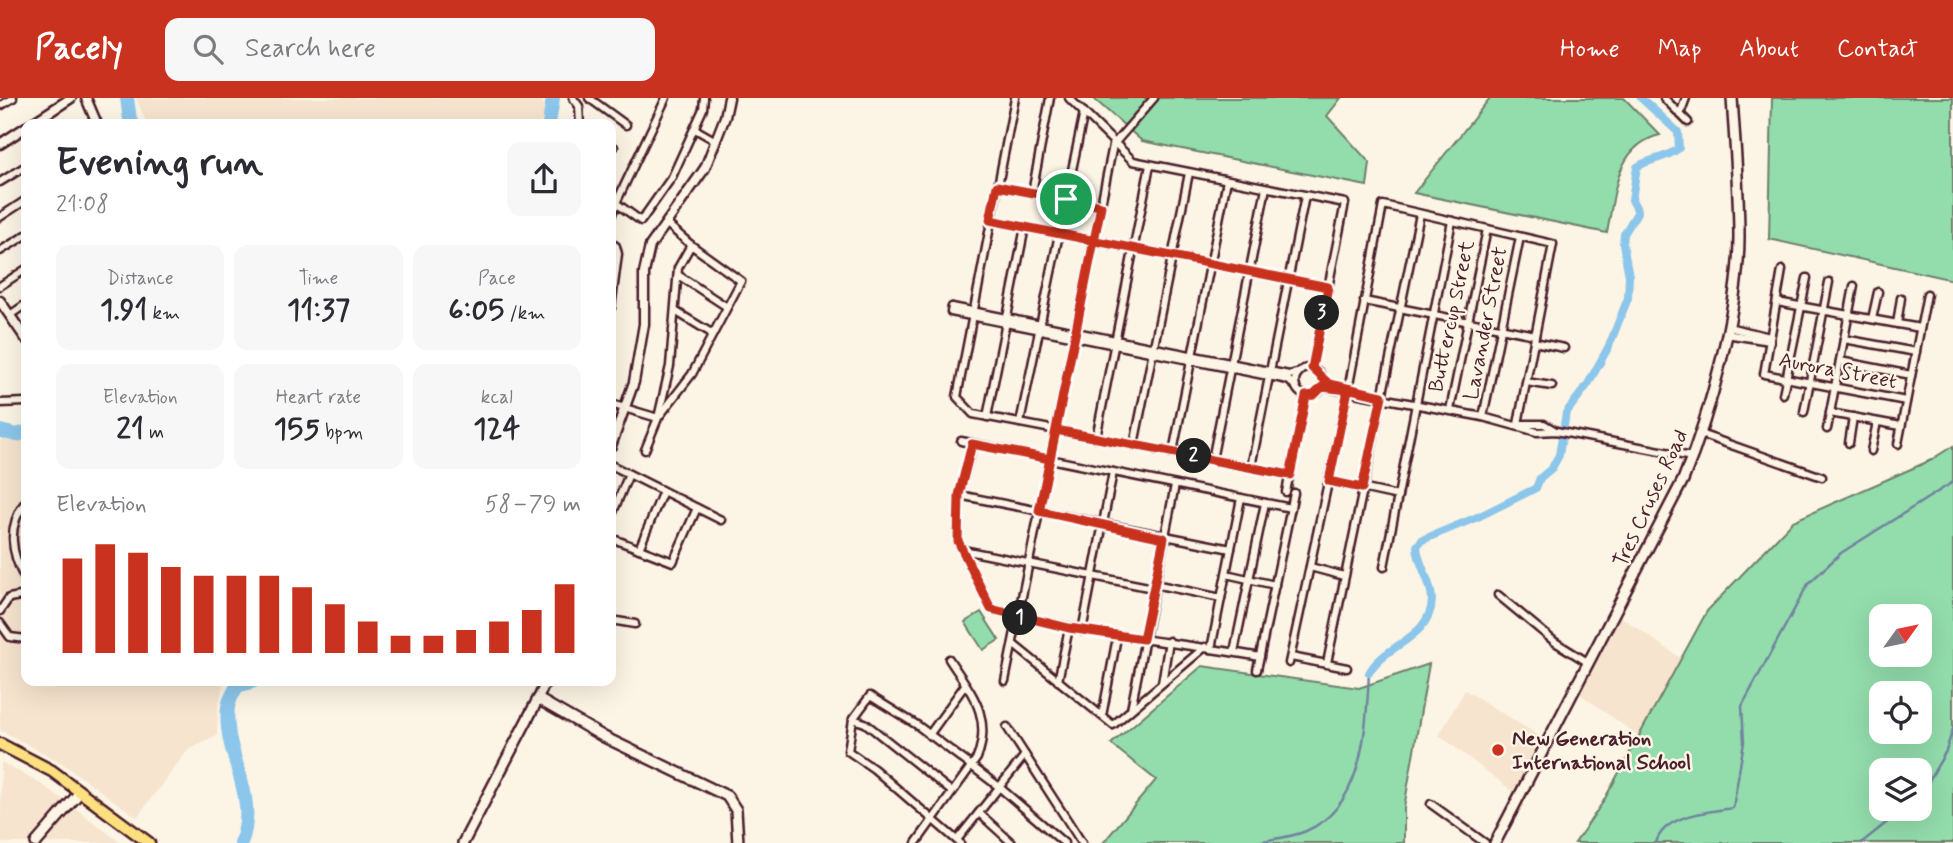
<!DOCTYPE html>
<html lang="en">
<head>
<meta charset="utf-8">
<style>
  :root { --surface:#fff; --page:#f7f7f7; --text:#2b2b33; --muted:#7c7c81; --accent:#c8321e }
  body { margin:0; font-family:Mynerve,sans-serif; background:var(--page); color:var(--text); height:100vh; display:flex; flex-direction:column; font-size:26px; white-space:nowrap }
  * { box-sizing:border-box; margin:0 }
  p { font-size:23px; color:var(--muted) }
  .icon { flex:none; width:38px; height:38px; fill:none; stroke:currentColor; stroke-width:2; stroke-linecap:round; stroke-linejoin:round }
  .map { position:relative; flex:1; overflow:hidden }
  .panel { position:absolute; left:21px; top:21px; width:595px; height:567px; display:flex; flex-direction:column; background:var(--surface); border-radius:14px; box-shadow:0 7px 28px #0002 }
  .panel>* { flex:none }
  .needle { width:46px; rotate:57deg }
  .fabs { position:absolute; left:1869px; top:506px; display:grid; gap:14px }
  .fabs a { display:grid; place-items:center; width:63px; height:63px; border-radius:14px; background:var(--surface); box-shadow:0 7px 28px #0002; font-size:35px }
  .pin { position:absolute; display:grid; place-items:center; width:60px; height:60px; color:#fff; margin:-30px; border:4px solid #fff; border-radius:50%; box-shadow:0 2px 7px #0007 }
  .km { position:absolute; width:35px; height:35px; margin:-18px; border-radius:50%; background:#222; color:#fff; font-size:19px; line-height:35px; text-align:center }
  .round { display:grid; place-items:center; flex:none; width:74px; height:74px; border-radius:14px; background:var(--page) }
  .head { display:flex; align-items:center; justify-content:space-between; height:119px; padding:0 35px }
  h1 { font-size:38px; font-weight:700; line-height:52px }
  .stats { display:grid; grid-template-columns:repeat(3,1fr); gap:10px; height:119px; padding:7px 35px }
  .stats div { display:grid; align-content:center; border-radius:14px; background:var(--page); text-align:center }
  .stats b { font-size:30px; font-weight:700 }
  .stats small { font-size:19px; font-weight:400 }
  .stats p { font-size:19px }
  .chart { height:196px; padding:14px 35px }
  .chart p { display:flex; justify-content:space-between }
  .chart svg { width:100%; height:126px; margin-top:7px; stroke:var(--accent); stroke-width:6 }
  header { display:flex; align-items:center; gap:42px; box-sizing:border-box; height:98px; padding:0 35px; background:var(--accent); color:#fff }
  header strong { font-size:33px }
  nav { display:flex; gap:38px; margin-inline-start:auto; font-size:24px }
  .search { width:490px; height:63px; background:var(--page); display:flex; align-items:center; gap:18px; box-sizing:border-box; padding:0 24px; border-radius:14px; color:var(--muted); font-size:26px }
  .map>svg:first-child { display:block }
  .built { fill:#f6e4ce }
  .green { fill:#93ddac; stroke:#6e7e6c; stroke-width:2; fill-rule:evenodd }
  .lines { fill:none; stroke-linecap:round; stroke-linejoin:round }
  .stream { stroke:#72839e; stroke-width:2.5 }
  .canal { stroke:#8cc6eb; stroke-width:8 }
  .river { stroke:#8cc6eb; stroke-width:14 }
  .minor-casing { stroke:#4a1f2b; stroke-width:11 }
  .tertiary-casing { stroke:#4a1f2b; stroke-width:13 }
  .secondary-casing { stroke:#4a1f2b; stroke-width:14 }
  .primary-casing { stroke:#4a1f2b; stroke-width:15 }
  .minor { stroke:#fcf5e5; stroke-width:6 }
  .tertiary { stroke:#fcf5e5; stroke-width:8 }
  .secondary { stroke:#fcf5e5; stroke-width:9 }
  .primary { stroke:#fce080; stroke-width:10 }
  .route-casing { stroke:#fff; stroke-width:14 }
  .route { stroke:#c8321e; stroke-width:9 }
  .poi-dot { fill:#c8321e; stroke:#fcf5e5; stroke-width:2.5 }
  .labels { text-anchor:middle; stroke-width:5; stroke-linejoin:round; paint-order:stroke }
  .street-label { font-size:21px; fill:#4a1f2b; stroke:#fcf5e5 }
  .poi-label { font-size:21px; font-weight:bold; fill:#4a1f2b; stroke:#fcf5e5; text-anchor:start }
</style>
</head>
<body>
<header>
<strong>Pacely</strong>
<div class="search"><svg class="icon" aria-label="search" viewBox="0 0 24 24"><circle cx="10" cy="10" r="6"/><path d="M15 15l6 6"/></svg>Search here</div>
<nav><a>Home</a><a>Map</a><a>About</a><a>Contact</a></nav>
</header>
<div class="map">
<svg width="1953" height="745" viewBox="0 0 1953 745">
  <rect width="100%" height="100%" fill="#fcf5e5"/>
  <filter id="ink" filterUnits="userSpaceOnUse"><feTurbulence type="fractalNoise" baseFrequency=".0143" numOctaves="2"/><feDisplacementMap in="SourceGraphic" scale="14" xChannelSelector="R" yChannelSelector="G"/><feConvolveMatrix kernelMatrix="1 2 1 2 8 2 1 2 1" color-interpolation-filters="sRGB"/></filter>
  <g filter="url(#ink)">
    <g class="built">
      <path d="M136 0H541L546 14 540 26H147Z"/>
      <path d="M0 342 26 343V583H229L223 587 218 609 217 638 188 652 137 719 60 664 0 632Z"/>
      <path d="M1620 518 1692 568 1651 647 1580 596Z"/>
      <path d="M1465 592 1543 640 1516 696 1439 637Z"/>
      <path d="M1 664 37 683 65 703 28 745H0Z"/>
      <path d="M75 710 121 745H44Z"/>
    </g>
    <g class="green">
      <path d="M1093 0H1341L1327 18 1370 65 1367 88 1142 43Z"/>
      <path d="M1490 0H1624L1660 37C1615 48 1615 96 1607 135L1414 95Z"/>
      <path d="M1772 0H1953V182L1769 141Z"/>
      <path d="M1953 348V745H1575L1603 704 1707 513 1793 423 1929 363ZM1881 518H1920V556H1881ZM1920 595V634H1881V595ZM1920 672V710H1881V672Z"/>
      <path d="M981 514 999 542 983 552 965 524Z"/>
      <path d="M1429 566 1404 710V745H1103L1156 682 1111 646 1202 568 1359 590Z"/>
    </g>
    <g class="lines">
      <g class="stream">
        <path d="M1920 698 1946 653 1953 631"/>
        <path d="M1253 745C1270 741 1290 740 1306 733 1365 708 1366 629 1369 575"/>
        <path d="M1656 745C1664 716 1709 714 1733 710L1744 644 1742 608 1808 486 1841 455 1953 384"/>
        <path d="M1861 745 1905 710"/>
      </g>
      <path class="canal" d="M1369 575C1384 546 1430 542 1432 502 1432 483 1418 468 1417 448L1422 442 1480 418 1536 390 1540 380 1552 370 1559 357 1566 315 1588 286 1609 248 1628 200 1629 178 1623 146 1624 136 1638 113 1632 102 1637 69C1650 60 1667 61 1679 50L1678 34 1641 0"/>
      <g class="river">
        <path d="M127 0 130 22 133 26"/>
        <path d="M549 26 553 0"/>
        <path d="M0 333 17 337 26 334"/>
        <path d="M241 745C260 695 222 656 228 609 229 602 234 594 237 588L254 583"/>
      </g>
      <g class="minor-casing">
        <g id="minor">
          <path d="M573 0 579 8 580 26"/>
          <path d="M589 0 626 27"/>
          <path d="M1015 0 957 299 973 316 1290 377"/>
          <path d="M1069 0 1133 63 1345 105 1312 270"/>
          <path d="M1664 0 1688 24"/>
          <path d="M0 8 13 0"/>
          <path d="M1680 16 1686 0"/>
          <path d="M695 31 716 43"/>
          <path d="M611 47 614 49"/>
          <path d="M0 84 26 68"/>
          <path d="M997 88 1101 108"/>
          <path d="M1032 95 1050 0"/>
          <path d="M1066 101 1084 14"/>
          <path d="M616 105 666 0"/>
          <path d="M0 119 26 102"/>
          <path d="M611 119 616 105 641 123 672 79 703 11 704 0"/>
          <path d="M990 122 1328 189"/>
          <path d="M666 125 691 147"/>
          <path d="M611 145 616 148 618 156 611 210"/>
          <path d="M0 153 26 137"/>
          <path d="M1782 172 1764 276 1906 303"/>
          <path d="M678 177 727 209"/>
          <path d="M0 188 26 171"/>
          <path d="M1364 203 1535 237"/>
          <path d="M1777 204 1920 230"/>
          <path d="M952 209 951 214 1288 282 1295 288"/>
          <path d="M952 209 1289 277 1297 275"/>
          <path d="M675 213 713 236"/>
          <path d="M10 217 26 206"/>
          <path d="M1872 221 1878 194"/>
          <path d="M1897 226 1901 200"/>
          <path d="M1728 229 1770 239"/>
          <path d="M1726 236 1770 243"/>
          <path d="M1844 241 1916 254"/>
          <path d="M1534 244 1564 250"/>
          <path d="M1840 263 1911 277"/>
          <circle cx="1309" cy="284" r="14"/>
          <path d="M1526 284 1552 288"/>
          <path d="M1322 289 1483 319 1537 334 1556 333 1692 359"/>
          <path d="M1783 296 1807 180"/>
          <path d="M0 305 26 304"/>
          <path d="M611 306 658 320 692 276 741 183 691 147 678 170 670 268 658 320 645 352"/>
          <path d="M1450 312 1487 131"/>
          <path d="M1804 314 1829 184"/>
          <path d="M1830 315 1901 328"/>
          <path d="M987 319 1025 129"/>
          <path d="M1483 319 1520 139"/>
          <path d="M1020 325 1059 136"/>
          <path d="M1520 326H1544L1556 333"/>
          <path d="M1827 331 1854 188"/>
          <path d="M1700 336 1822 379"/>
          <path d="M1096 340 1150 67"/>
          <path d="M961 343 1291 410"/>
          <path d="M1849 345 1853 319"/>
          <path d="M973 346 959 397 958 443 991 511C1079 536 1170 543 1260 559"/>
          <path d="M1898 346 1927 196"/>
          <path d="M1134 347 1189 75"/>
          <path d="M1871 353 1877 324"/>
          <path d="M1173 354 1227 82"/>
          <path d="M1212 362 1266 90"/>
          <path d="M611 367 721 422"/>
          <path d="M1251 369 1305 98"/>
          <path d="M1329 383 1398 398"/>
          <path d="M1286 394 1306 298"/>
          <path d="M959 397 1231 451"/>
          <path d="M26 403C6 429 11 456 26 483"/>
          <path d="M611 419 629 376"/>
          <path d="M611 440 673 464 697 410"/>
          <path d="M639 451 663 393"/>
          <path d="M963 452 1153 490"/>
          <path d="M1310 469 1344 478"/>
          <path d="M1384 469 1452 123"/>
          <path d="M1226 476 1275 487"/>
          <path d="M1154 486 1221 500"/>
          <path d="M1498 497 1555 544 1589 565"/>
          <path d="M0 513 9 500 26 497"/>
          <path d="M611 522 635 526"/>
          <path d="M0 525 10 539 26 541"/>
          <path d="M1082 533 1113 374"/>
          <path d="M1013 546 1113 627 1205 549"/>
          <path d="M1211 551 1241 400"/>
          <path d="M1234 554 1265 405"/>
          <path d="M1291 559 1347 570"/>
          <path d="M1289 565 1348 292 1383 107 1553 146 1518 326"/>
          <path d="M1327 565 1420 116"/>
          <path d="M1257 572 1294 395"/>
          <path d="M1005 583 1113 47 1154 0"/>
          <path d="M1058 583 1069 530"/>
          <path d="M1162 585 1169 543"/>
          <path d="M1131 611 1175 387"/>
          <path d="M1102 618 1117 539"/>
          <path d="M853 621 865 625 952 694"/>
          <path d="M1007 629 1082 745"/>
          <path d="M929 637 965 587"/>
          <path d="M1431 706 1485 745"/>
          <path d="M979 715 1012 745"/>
          <path d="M957 742 1025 657"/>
          <path d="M916 745 977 660C993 618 971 595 949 561"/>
          <path d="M960 745 874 671 848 653 853 621 870 598 917 627 998 688 1064 745"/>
        </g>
      </g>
      <g class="tertiary-casing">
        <g id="tertiary">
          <path d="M86 0 97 26"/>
          <path d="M31 26 71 0"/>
          <path d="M0 46 26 29"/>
          <path d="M0 203 26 241"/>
          <path d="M611 348 634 284 644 226V175L650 148 705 70 725 19 729 0"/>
          <path d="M538 601 546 583"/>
        </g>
      </g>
      <g class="secondary-casing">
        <g id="secondary">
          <path d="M36 745 80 694"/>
          <path d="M463 745 538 601 604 639 727 698 736 712 738 745"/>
          <path d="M1495 745 1683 382C1710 316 1739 210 1739 139 1739 93 1735 46 1732 0"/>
        </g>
      </g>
      <g class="primary-casing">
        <path id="primary" d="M0 646 52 673 149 745"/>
      </g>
      <use href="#minor" class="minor"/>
      <use href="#tertiary" class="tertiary"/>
      <use href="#secondary" class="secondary"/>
      <use href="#primary" class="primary"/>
    </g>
  </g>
  <g class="lines" filter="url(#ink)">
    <g class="route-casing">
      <path id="route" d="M1066 101 1101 108C1084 192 1067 277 1050 361L972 346 959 397 958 443 991 511 1069 530 1143 541 1164 440 1039 413 1056 332 1290 377 1306 298 1314 297 1322 289 1348 292 1329 383 1362 390 1382 298 1329 286 1312 270 1328 189C1215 167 1103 144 990 122L997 88 1066 101"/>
    </g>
    <use href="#route" class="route"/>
  </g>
  <circle class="poi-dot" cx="1498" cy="652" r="7"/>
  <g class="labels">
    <g class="street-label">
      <text transform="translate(1451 218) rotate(-78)" y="7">Buttercup Street</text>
      <text transform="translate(1485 225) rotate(-79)" y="7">Lavander Street</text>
      <text transform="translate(1838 272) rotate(11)" y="7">Aurora Street</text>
      <text transform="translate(1650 400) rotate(-65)" y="7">Tres Cruses Road</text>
    </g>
    <g class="poi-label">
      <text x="1512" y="647">New Generation<tspan x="1512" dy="24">International School</tspan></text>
    </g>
  </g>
</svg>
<div class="fabs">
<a><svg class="needle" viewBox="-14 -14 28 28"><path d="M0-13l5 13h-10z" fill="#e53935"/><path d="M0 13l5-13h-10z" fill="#7c7c81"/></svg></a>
<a><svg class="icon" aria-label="locate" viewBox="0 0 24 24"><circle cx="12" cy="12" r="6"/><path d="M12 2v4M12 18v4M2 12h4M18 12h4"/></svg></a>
<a><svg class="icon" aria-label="layers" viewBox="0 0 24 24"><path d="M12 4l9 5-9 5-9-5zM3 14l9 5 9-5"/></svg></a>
</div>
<div class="pin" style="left:1066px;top:101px;background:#1e9e55"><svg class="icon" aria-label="arrive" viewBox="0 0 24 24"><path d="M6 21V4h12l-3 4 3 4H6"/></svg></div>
<b class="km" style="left:1020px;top:520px">1</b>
<b class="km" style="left:1194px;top:358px">2</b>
<b class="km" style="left:1322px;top:215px">3</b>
<section class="panel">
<div class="head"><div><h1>Evening run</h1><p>21:08</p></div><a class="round"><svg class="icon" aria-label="share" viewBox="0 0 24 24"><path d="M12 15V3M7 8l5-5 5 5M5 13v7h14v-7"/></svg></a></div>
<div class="stats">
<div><p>Distance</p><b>1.91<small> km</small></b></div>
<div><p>Time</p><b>11:37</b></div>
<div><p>Pace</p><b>6:05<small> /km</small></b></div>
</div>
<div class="stats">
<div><p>Elevation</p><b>21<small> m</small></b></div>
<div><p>Heart rate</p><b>155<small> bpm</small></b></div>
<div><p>kcal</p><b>124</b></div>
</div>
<div class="chart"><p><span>Elevation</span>58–79 m</p>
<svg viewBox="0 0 160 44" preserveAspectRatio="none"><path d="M5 44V11M15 44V6M25 44V9M35 44V14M45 44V17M55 44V17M65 44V17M75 44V21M85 44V27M95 44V33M105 44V38M115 44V38M125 44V36M135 44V33M145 44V29M155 44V20"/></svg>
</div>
</section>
</div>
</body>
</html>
